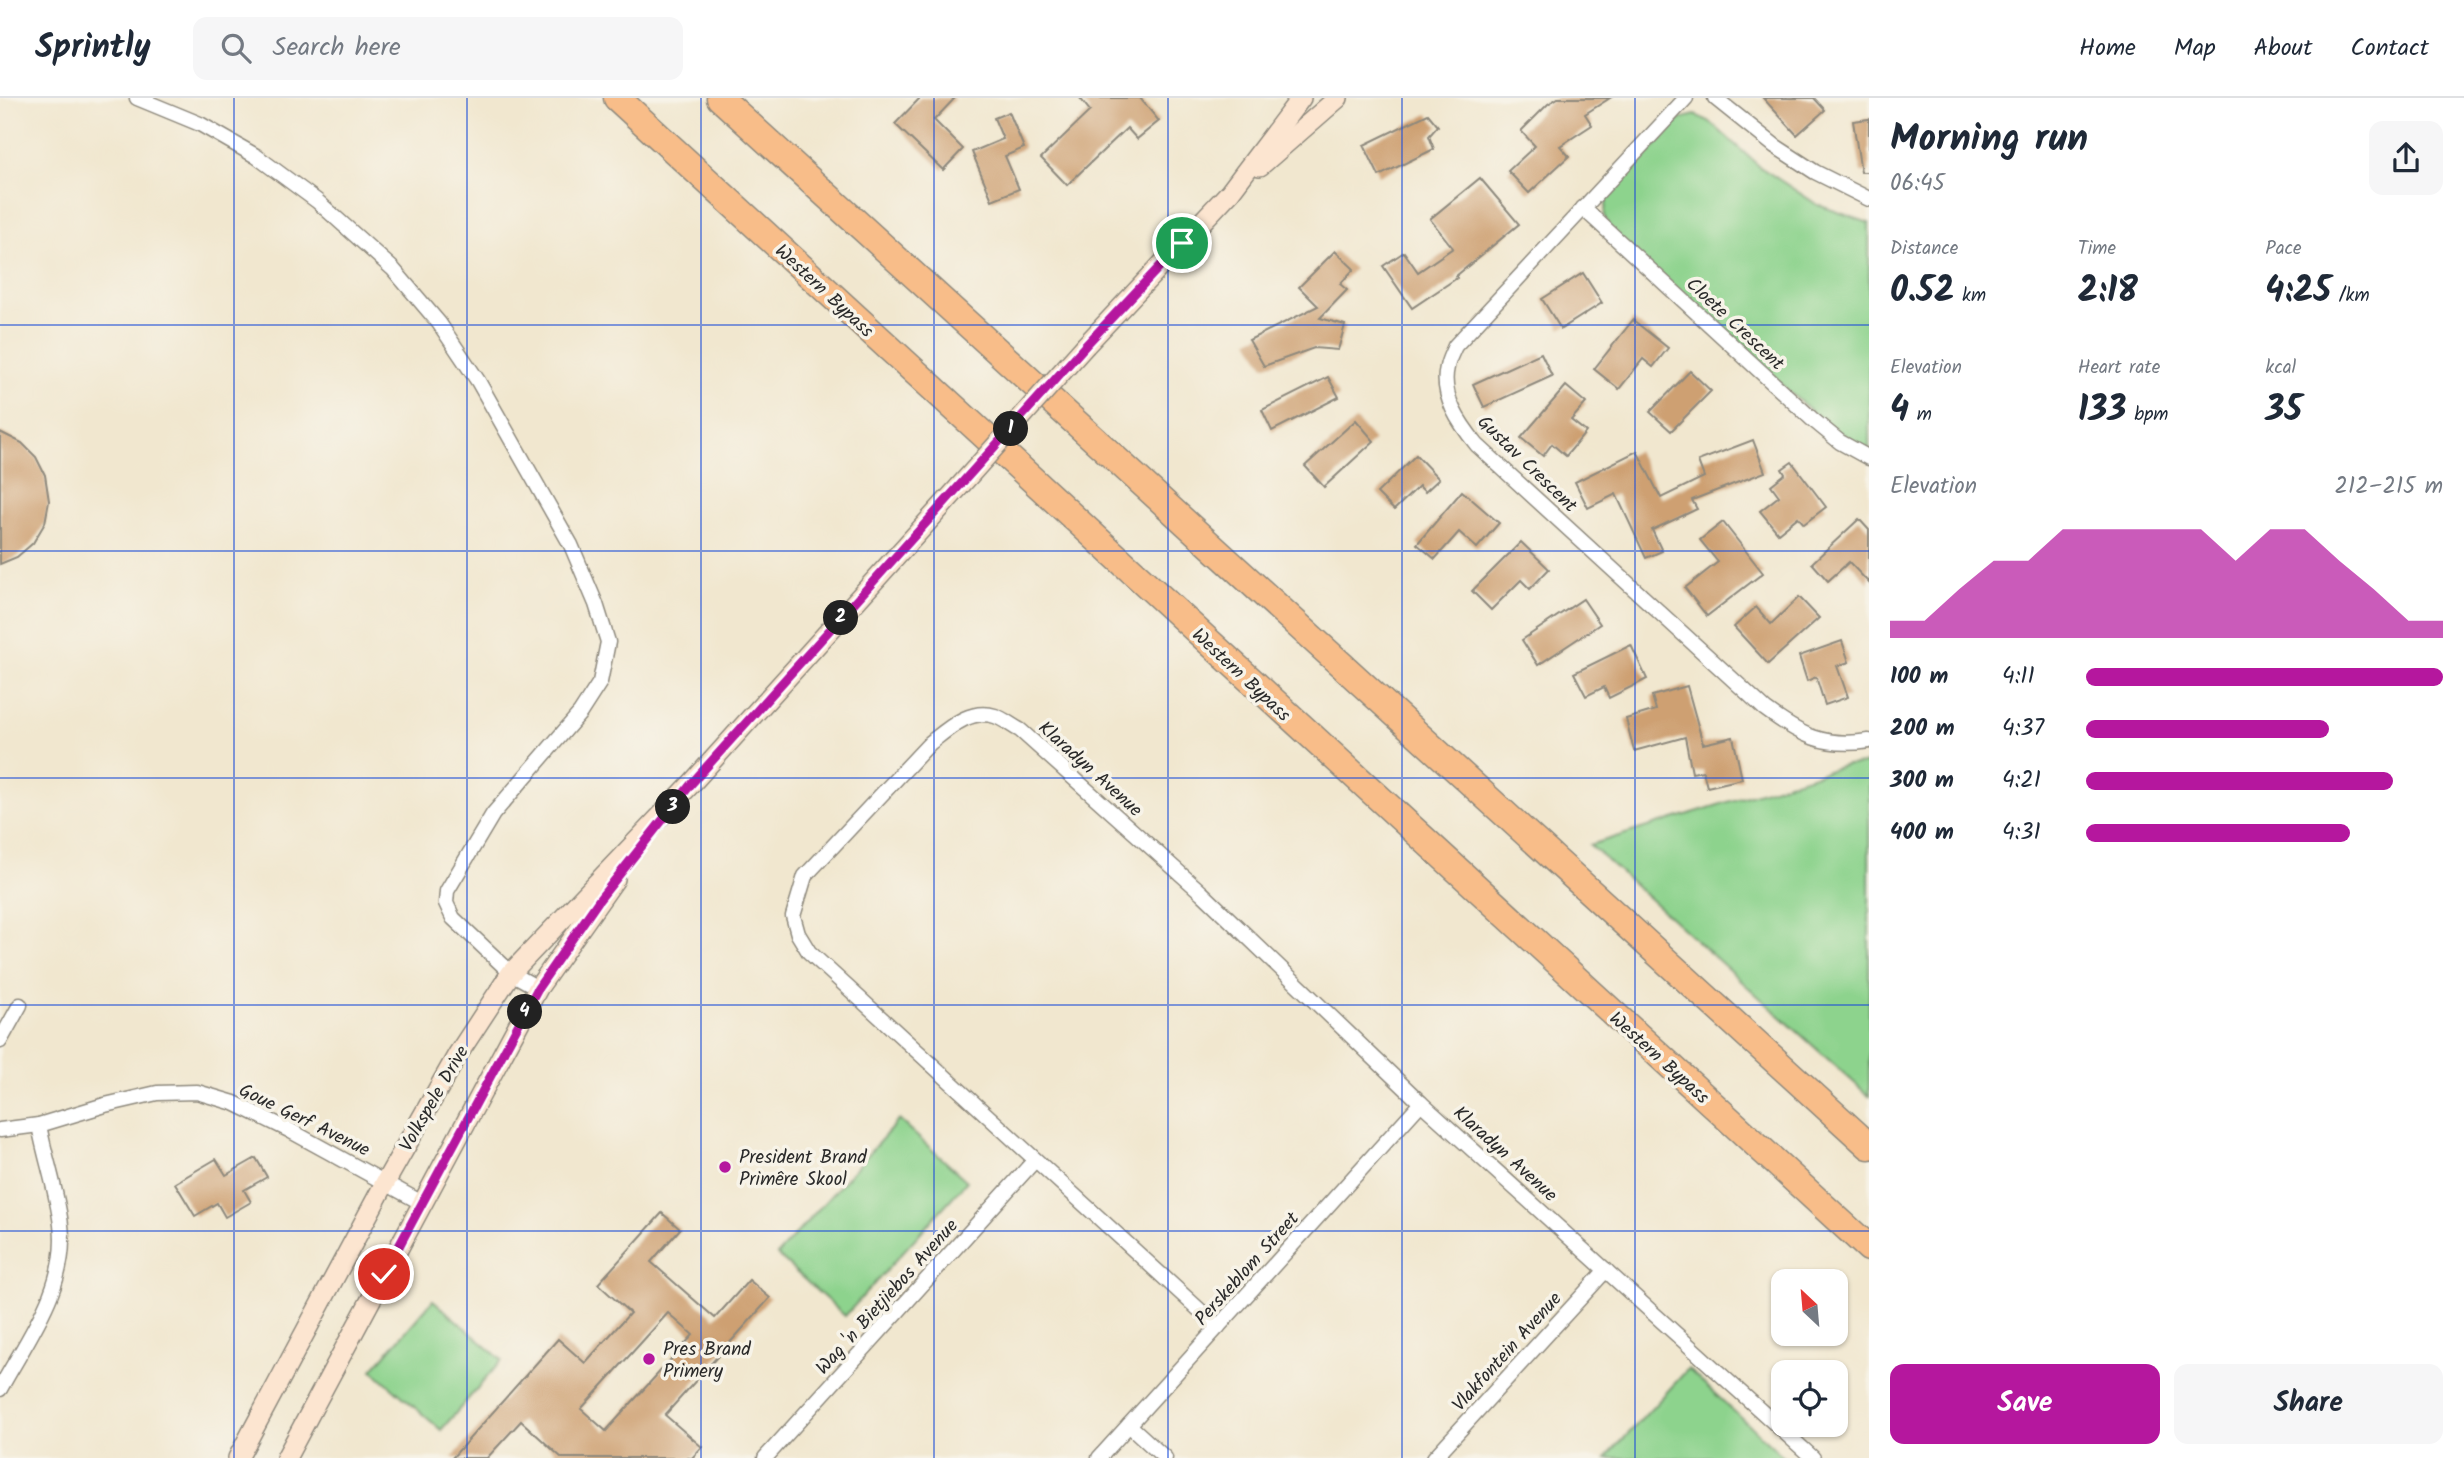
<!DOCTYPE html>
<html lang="en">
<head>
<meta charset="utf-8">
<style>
  :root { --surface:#fff; --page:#f6f6f7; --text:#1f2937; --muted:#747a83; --line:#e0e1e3; --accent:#b5179e }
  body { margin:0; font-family:Kalam,sans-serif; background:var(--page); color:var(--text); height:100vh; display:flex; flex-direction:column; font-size:26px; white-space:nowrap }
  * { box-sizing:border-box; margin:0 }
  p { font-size:23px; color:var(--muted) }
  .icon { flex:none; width:38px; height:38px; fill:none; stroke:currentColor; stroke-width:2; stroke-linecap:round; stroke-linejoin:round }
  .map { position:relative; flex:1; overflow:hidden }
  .drawer { display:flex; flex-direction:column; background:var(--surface); width:595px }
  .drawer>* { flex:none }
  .needle { width:46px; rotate:334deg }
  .fabs { position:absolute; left:1771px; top:1171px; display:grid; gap:14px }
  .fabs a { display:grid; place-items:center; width:77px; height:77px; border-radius:14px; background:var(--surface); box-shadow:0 2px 5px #0004; font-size:35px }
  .pin { position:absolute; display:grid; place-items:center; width:60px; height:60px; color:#fff; margin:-30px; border:4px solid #fff; border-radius:50%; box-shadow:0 2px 7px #0007 }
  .km { position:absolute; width:35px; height:35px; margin:-18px; border-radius:50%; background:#222; color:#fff; font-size:19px; line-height:35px; text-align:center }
  .round { display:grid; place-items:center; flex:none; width:74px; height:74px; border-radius:14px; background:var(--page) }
  .overview { display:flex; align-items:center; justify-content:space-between; height:119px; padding:0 21px }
  h1 { font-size:38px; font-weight:700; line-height:52px }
  .metrics { display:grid; grid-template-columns:repeat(3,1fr); gap:10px; height:119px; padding:7px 21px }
  .metrics div { display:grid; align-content:center }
  .metrics b { font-size:35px; font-weight:700 }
  .metrics small { font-size:19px; font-weight:400 }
  .metrics p { font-size:19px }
  .chart { height:196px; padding:14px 21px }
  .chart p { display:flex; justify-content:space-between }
  .chart svg { width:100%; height:126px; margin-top:7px; fill:var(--accent); opacity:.7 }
  .cta { display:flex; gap:14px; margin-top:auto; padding:14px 21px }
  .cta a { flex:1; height:80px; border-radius:14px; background:var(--accent); color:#fff; font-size:28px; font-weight:700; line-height:80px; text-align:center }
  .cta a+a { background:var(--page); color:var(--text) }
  ul { padding:0 21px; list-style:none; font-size:23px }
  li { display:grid; grid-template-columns:112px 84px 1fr; align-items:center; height:52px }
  li i { height:18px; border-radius:9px; background:var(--accent) }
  header { display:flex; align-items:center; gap:42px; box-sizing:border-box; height:98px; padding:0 35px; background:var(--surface); border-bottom:2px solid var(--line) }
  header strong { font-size:33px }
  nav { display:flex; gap:38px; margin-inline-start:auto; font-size:24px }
  .search { width:490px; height:63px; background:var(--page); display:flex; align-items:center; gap:18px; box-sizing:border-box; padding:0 24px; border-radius:14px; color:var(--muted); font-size:26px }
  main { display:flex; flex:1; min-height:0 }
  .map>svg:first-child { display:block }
  .green { fill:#8dd38d; stroke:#5c7f5c; stroke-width:2 }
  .building { fill:#cea072; fill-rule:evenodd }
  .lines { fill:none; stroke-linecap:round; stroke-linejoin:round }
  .street-casing { stroke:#8e897d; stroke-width:17 }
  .secondary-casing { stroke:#8e897d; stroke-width:22 }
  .highway-casing { stroke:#8e897d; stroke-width:29 }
  .street { stroke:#fff; stroke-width:14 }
  .secondary { stroke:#fce5d0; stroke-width:19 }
  .highway { stroke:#f8bd89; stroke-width:26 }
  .secondary-bridge-casing { stroke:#8e897d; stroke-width:22; stroke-linecap:butt }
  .secondary-bridge { stroke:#fce5d0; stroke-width:19 }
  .route-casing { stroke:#fff; stroke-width:14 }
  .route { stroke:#b5179e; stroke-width:9 }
  .grid { fill:none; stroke:#1d4ed8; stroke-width:2; stroke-opacity:0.55 }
  .poi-dot { fill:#b5179e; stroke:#f7f3e8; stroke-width:2.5 }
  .labels { text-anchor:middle; stroke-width:7; stroke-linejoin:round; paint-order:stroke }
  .street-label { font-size:19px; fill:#2b2b2b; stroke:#f7f3e8 }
  .poi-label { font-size:19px; fill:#2b2b2b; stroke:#f7f3e8; text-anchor:start }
</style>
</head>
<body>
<header>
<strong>Sprintly</strong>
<div class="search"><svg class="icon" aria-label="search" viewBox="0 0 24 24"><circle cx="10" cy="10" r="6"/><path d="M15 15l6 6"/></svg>Search here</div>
<nav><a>Home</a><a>Map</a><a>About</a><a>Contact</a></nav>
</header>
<main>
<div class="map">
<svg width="1869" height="1360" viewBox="0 0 1869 1360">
  <rect width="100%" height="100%" fill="#f7f3e8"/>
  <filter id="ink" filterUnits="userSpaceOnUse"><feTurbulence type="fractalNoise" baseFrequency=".0143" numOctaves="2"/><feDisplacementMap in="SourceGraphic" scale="14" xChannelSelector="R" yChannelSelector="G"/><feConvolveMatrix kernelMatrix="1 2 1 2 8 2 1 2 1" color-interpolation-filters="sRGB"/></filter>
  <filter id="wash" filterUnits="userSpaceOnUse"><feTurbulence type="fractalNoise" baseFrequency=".00686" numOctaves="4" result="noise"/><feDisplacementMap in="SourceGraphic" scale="28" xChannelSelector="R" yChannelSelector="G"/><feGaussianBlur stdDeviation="1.57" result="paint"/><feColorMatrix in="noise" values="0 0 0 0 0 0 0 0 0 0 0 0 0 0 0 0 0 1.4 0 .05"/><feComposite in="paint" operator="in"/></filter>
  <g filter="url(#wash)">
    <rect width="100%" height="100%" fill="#f1e7cf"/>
    <g class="green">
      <path d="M1695 17 1709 23 1760 69 1818 107 1869 125V355L1833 333 1612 135 1604 118 1607 101 1680 21Z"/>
      <path d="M1869 666V998L1590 747 1846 667Z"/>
      <path d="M899 1022 967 1083 845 1218 777 1157Z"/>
      <path d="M433 1202 502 1262 441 1332 372 1272Z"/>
      <path d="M1688 1271 1785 1360H1606Z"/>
    </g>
    <g id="blocks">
      <g class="building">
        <path d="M920 0H955L934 22 963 51 943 72 895 26Z"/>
        <path d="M1080 0H1140L1159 23 1137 41 1127 30 1067 87 1041 60 1090 13Z"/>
        <path d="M1558 0H1610L1585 16 1592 27 1560 48 1569 58 1529 95 1508 73 1535 48 1521 33 1548 6Z"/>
        <path d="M1763 0H1814L1825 12 1797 37Z"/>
        <path d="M1009 14 1024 50 1005 58 1019 91 992 102 972 54 1003 41 994 20Z"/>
        <path d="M1428 16 1438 28 1429 38 1434 51 1379 78 1364 47Z"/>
        <path d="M1869 21V74H1861L1853 23Z"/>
        <path d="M1480 80 1519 126 1456 178 1457 180 1412 210 1383 168 1404 154 1418 174 1453 150 1430 121Z"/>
        <path d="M1335 153 1354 171 1340 186 1347 192 1320 220 1345 227 1338 252 1314 250 1264 268 1249 242 1318 208 1299 189Z"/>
        <path d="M1583 175 1602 205 1561 231 1542 201Z"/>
        <path d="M1633 222 1668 250 1653 269 1643 261 1619 291 1594 271Z"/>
        <path d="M1541 255 1552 278 1484 309 1473 286Z"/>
        <path d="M1690 273 1711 293 1671 333 1650 314Z"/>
        <path d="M1328 279 1339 299 1272 333 1262 312Z"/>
        <path d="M1566 288 1586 305 1571 322 1586 334 1566 358 1552 346 1543 358 1521 340Z"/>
        <path d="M1356 322 1374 343 1324 389 1305 368Z"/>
        <path d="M0 334 22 345 36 359 45 377 49 403 45 425 33 445 17 459 0 466Z"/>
        <path d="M1753 342 1765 374 1692 402 1697 411 1652 432 1662 453 1646 460 1616 396 1588 410 1575 384 1637 353 1661 400 1704 379 1698 363Z"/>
        <path d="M1416 357 1439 381 1425 394 1419 388 1394 412 1377 395Z"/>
        <path d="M1792 364 1826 409 1804 426 1798 419 1778 435 1760 413 1779 398 1771 387 1785 376 1782 371Z"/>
        <path d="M1462 393 1499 425 1477 450 1459 434 1435 461 1417 446Z"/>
        <path d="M1859 421 1869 432V485L1849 464 1828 483 1812 465Z"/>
        <path d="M1723 424 1763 475 1707 518 1685 490 1718 464 1700 442Z"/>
        <path d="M1521 444 1549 471 1530 491 1521 482 1491 512 1472 493Z"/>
        <path d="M1799 499 1819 520 1768 566 1734 529 1756 509 1771 526Z"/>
        <path d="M1583 501 1600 526 1538 567 1522 542Z"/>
        <path d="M1842 543 1849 564 1837 568 1848 599 1825 607 1816 579 1807 583 1799 558Z"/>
        <path d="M1631 547 1647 581 1609 600 1604 589 1586 598 1574 575Z"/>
        <path d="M1687 588 1703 646 1733 639 1742 681 1707 689 1703 673 1692 675 1685 639 1634 653 1626 621 1656 612 1652 598Z"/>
        <path d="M256 1060 267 1079 244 1092 251 1104 225 1119 217 1105 195 1118 175 1085 216 1061 226 1077Z"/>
        <path d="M662 1115 680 1131 651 1164 715 1220 749 1182 770 1200 665 1317 702 1349 692 1360H562L521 1323 487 1360H452L558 1241 585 1265 630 1215 598 1186ZM668 1215 693 1237 606 1333 581 1311Z"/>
      </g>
    </g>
  </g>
  <g filter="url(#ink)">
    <use href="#blocks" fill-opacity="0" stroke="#8e897d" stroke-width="2"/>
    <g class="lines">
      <g class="street-casing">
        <g id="street">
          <path d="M137 0 200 26 256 58 317 103 393 171 439 225 478 283 571 447 596 506 608 544 600 584 580 615 493 716 447 793 446 805 453 820 511 875 538 890"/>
          <path d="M1686 0 1455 248C1452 255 1448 262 1447 269 1440 298 1460 326 1477 347L1765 611C1800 637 1824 650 1869 643"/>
          <path d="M1715 0 1775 48 1815 74 1869 101"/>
          <path d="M1583 110 1812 321 1840 344 1869 360"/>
          <path d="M0 943 20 907"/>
          <path d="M0 1032 39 1027 105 1007 157 995 197 994 234 1005 289 1032 422 1105"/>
          <path d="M1218 1229 809 854 798 836 793 818 805 778 930 645C949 630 970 610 995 618 1004 621 1012 628 1020 632L1202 795 1421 1005 1813 1360"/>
          <path d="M0 1291C27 1241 69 1187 61 1127 57 1093 45 1060 39 1027"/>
          <path d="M1129 1327 1165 1360"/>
          <path d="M765 1360 1035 1062"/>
          <path d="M1099 1360 1421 1005"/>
          <path d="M1434 1360 1606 1172"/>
        </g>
      </g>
      <g class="secondary-casing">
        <g id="secondary">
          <path d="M1260 68 1338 0"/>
          <path d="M1086 247 1230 94 1301 0"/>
          <path d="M238 1360 386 1083 458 956 511 875 692 685 959 389"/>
          <path d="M286 1360 538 890 615 781"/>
        </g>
      </g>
      <g class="highway-casing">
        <g id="highway">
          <path d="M617 0 1869 1150"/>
          <path d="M720 0 1869 1048"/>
        </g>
      </g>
      <use href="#street" class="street"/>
      <use href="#secondary" class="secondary"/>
      <use href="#highway" class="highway"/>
      <g class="secondary-bridge-casing">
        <path id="secondary-bridge" d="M959 389 1086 247"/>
      </g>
      <use href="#secondary-bridge" class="secondary-bridge"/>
    </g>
  </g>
  <g class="lines" filter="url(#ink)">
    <g class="route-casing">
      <path id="route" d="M384 1176 538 890 599 802 692 685 1086 247 1182 145"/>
    </g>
    <use href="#route" class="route"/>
  </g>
  <path class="grid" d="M234 0V1360M467 0V1360M701 0V1360M934 0V1360M1168 0V1360M1402 0V1360M1635 0V1360M0 227H1869M0 453H1869M0 680H1869M0 907H1869M0 1133H1869"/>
  <g class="poi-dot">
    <circle cx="725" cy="1069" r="7"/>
    <circle cx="649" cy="1261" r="7"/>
  </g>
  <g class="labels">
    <g class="street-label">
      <text transform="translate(825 192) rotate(43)" y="7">Western Bypass</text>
      <text transform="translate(1736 225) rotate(43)" y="7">Cloete Crescent</text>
      <text transform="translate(1528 365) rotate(44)" y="7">Gustav Crescent</text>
      <text transform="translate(1242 576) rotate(43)" y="7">Western Bypass</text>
      <text transform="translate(1091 670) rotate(42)" y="7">Klaradyn Avenue</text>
      <text transform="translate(1660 959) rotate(42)" y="7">Western Bypass</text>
      <text transform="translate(433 1000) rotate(-60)" y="7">Volkspele Drive</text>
      <text transform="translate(305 1021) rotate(26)" y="7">Goue Gerf Avenue</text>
      <text transform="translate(1506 1055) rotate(42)" y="7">Klaradyn Avenue</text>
      <text transform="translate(1246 1170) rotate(-48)" y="7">Perskeblom Street</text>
      <text transform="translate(886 1198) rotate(-48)" y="7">Wag 'n Bietjiebos Avenue</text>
      <text transform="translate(1506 1253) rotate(-48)" y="7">Vlakfontein Avenue</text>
    </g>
    <g class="poi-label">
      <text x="739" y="1065">President Brand<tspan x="739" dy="22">Primêre Skool</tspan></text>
      <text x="663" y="1257">Pres Brand<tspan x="663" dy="22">Primery</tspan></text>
    </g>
  </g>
</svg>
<div class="fabs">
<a><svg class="needle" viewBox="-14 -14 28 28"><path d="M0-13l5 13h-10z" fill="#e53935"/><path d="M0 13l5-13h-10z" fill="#747a83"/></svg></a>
<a><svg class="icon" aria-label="locate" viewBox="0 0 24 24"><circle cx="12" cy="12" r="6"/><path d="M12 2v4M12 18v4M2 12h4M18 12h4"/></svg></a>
</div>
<div class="pin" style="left:1182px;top:145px;background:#1e9e55"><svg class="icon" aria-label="arrive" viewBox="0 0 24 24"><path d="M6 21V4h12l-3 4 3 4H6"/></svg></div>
<div class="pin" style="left:384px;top:1176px;background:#d93025"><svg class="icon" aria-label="check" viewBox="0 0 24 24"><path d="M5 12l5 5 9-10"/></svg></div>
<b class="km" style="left:1011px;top:331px">1</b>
<b class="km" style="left:841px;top:520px">2</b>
<b class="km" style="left:673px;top:709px">3</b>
<b class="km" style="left:525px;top:914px">4</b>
</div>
<section class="drawer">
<div class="overview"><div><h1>Morning run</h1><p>06:45</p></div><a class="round"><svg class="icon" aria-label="share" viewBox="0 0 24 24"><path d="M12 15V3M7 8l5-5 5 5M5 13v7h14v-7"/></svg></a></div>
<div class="metrics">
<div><p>Distance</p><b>0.52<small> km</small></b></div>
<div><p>Time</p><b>2:18</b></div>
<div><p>Pace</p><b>4:25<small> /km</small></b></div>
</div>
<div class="metrics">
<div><p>Elevation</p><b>4<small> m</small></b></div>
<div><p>Heart rate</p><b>133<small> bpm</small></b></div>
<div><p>kcal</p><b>35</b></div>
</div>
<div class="chart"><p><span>Elevation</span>212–215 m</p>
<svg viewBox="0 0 160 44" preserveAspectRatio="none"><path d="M0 44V38L10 38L20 27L30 17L40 17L50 6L60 6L70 6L80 6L90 6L100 17L110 6L120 6L130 17L140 27L150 38L160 38V44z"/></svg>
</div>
<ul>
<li><b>100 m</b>4:11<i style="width:100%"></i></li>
<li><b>200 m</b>4:37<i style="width:68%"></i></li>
<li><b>300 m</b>4:21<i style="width:86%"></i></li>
<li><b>400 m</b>4:31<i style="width:74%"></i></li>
</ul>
<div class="cta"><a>Save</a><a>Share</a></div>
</section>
</main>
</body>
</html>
